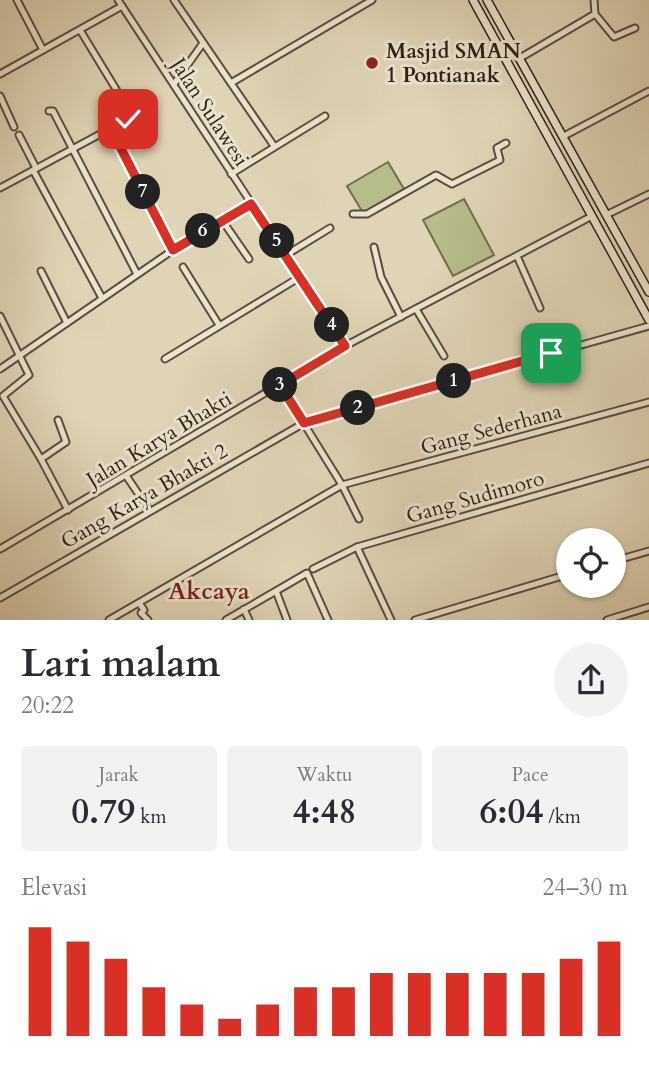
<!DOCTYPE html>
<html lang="id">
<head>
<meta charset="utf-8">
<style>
  :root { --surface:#fff; --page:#f2f2f3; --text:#2b2b33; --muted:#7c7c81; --accent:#d93025 }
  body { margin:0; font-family:Cardo,serif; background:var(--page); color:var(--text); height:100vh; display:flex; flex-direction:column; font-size:26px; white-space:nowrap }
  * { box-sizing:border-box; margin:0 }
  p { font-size:23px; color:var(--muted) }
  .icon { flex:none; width:38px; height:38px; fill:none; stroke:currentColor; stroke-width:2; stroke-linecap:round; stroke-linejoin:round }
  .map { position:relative; height:620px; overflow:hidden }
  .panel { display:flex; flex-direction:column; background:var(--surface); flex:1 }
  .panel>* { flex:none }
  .tools { position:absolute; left:556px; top:528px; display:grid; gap:14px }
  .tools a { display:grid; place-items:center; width:70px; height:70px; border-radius:50%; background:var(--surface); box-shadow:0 2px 5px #0004; font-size:35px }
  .pin { position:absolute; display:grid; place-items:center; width:60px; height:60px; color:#fff; margin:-30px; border-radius:14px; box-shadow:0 4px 10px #0006 }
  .km { position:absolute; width:35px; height:35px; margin:-18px; border-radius:50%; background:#222; color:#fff; font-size:19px; line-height:35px; text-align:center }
  .round { display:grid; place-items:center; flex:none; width:74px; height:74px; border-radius:37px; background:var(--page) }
  .summary { display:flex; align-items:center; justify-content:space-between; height:119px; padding:0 21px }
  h1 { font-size:38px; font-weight:600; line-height:52px }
  .figures { display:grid; grid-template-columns:repeat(3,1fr); gap:10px; height:119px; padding:7px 21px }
  .figures div { display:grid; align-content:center; border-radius:7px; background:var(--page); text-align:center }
  .figures b { font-size:35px; font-weight:600 }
  .figures small { font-size:19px; font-weight:400 }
  .figures p { font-size:19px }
  .chart { height:196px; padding:14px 21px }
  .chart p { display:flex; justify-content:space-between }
  .chart svg { width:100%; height:126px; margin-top:7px; stroke:var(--accent); stroke-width:6 }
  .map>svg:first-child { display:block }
  .green { fill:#b6bc8a; stroke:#736d4e; stroke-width:2 }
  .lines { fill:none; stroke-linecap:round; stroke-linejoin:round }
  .street-casing { stroke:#5c4c3b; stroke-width:9 }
  .secondary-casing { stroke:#301e12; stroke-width:10 }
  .street { stroke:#eae3cf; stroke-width:5 }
  .secondary { stroke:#eae3cf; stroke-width:7 }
  .route-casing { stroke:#fff; stroke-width:14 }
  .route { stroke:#d93025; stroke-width:9 }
  .poi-dot { fill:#8f2418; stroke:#eae3cf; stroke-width:2.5 }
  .labels { text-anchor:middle; stroke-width:6; stroke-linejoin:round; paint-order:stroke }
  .poi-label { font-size:21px; font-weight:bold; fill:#301e12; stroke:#eae3cf; text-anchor:start }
  .street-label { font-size:21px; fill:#301e12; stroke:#eae3cf }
  .quarter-label { font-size:24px; font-weight:bold; fill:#7a1f14; stroke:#eae3cf }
</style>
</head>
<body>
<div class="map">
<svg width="649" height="620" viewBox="0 0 649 620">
  <rect width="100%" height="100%" fill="#dfd4b5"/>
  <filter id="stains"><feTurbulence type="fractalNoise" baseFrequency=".00286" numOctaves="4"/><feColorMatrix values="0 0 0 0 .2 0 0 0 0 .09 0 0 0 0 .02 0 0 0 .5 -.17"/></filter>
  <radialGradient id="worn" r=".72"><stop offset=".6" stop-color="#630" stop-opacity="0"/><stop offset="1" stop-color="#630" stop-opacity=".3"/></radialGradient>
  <g class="green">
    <path d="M388 162 404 189 363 213 347 186Z"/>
    <path d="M464 199 494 255 453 276 423 220Z"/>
  </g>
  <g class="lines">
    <g class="street-casing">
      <g id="street">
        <path d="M17 0 43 50"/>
        <path d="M118 0 345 346"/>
        <path d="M174 0 274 146"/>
        <path d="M595 14 614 37 635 28"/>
        <path d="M520 58 595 14 594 0"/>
        <path d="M0 74 122 6"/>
        <path d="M231 83 372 0"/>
        <path d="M174 84 203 43"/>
        <path d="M0 96 14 127"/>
        <path d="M49 111H53L137 274"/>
        <path d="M111 129 173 250"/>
        <path d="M19 135 36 168"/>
        <path d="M564 136 649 91"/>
        <path d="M33 170 102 298"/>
        <path d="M231 174 325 116"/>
        <path d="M0 188 128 119V109L80 30"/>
        <path d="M353 214H367L436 175 452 184 500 160 497 148 506 143"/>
        <path d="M606 215 649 194"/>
        <path d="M222 220 249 259"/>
        <path d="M374 247 381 277 401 317"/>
        <path d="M286 255 330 228"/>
        <path d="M517 256 540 308"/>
        <path d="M183 267 219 325"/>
        <path d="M41 271 67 323"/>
        <path d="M416 309 444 356"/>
        <path d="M0 316 29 375 3 396 41 459"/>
        <path d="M165 359 300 277"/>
        <path d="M0 369 173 250 251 204"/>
        <path d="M280 385 342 485 359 519"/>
        <path d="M58 420 66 442 41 459 68 510"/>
        <path d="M127 477 150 511"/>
        <path d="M357 547 391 620"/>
        <path d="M0 549 345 346 592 216"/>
        <path d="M614 561 649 551"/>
        <path d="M313 569 357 547 649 463"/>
        <path d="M276 591 287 620"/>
        <path d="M0 598 304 423 649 326"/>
        <path d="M139 603 144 610 141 613 148 620"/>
        <path d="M244 609 249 620"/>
        <path d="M109 620 342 485 649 402"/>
        <path d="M226 620 307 573 328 620"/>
        <path d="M415 620 569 574"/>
        <path d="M607 620 649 607"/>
      </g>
    </g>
    <g class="secondary-casing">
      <g id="secondary">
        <path d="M473 0 649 320"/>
        <path d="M487 0 649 292"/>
      </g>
    </g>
    <use href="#street" class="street"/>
    <use href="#secondary" class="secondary"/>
  </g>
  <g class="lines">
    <g class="route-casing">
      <path id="route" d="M128 119 111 129 173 250 251 204 345 346 280 385 304 423 551 353"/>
    </g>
    <use href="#route" class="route"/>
  </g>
  <circle class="poi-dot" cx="372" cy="63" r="7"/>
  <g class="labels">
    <g class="poi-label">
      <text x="386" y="58">Masjid SMAN<tspan x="386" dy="24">1 Pontianak</tspan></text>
    </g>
    <g class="street-label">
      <text transform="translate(210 112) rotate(57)" y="7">Jalan Sulawesi</text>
      <text transform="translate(491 429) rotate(-15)" y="7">Gang Sederhana</text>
      <text transform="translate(159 439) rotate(-31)" y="7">Jalan Karya Bhakti</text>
      <text transform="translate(144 496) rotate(-30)" y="7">Gang Karya Bhakti 2</text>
      <text transform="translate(475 497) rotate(-16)" y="7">Gang Sudimoro</text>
    </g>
    <g class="quarter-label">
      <text x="209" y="599">Akcaya</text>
    </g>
  </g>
  <rect width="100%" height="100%" filter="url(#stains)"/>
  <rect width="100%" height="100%" fill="url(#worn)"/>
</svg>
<div class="tools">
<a><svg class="icon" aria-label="locate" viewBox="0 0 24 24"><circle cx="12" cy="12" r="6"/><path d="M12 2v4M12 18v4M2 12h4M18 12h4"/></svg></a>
</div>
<div class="pin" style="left:551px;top:353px;background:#1e9e55"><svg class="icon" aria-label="arrive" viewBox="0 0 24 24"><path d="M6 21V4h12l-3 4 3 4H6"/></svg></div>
<div class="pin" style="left:128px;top:119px;background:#d93025"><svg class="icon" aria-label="check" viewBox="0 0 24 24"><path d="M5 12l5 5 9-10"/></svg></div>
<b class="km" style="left:454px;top:381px">1</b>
<b class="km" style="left:358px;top:408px">2</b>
<b class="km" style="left:280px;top:385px">3</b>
<b class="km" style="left:332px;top:325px">4</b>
<b class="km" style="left:277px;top:241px">5</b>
<b class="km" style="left:203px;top:231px">6</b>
<b class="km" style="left:143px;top:192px">7</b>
</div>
<section class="panel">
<div class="summary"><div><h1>Lari malam</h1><p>20:22</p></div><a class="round"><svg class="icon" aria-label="share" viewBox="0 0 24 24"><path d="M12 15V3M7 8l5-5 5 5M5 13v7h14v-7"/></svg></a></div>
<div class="figures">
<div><p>Jarak</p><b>0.79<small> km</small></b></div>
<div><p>Waktu</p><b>4:48</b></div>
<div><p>Pace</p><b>6:04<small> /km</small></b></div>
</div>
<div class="chart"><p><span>Elevasi</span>24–30 m</p>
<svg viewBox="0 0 160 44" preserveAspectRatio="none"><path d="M5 44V6M15 44V11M25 44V17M35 44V27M45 44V33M55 44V38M65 44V33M75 44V27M85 44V27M95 44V22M105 44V22M115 44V22M125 44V22M135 44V22M145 44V17M155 44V11"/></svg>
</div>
</section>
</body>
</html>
